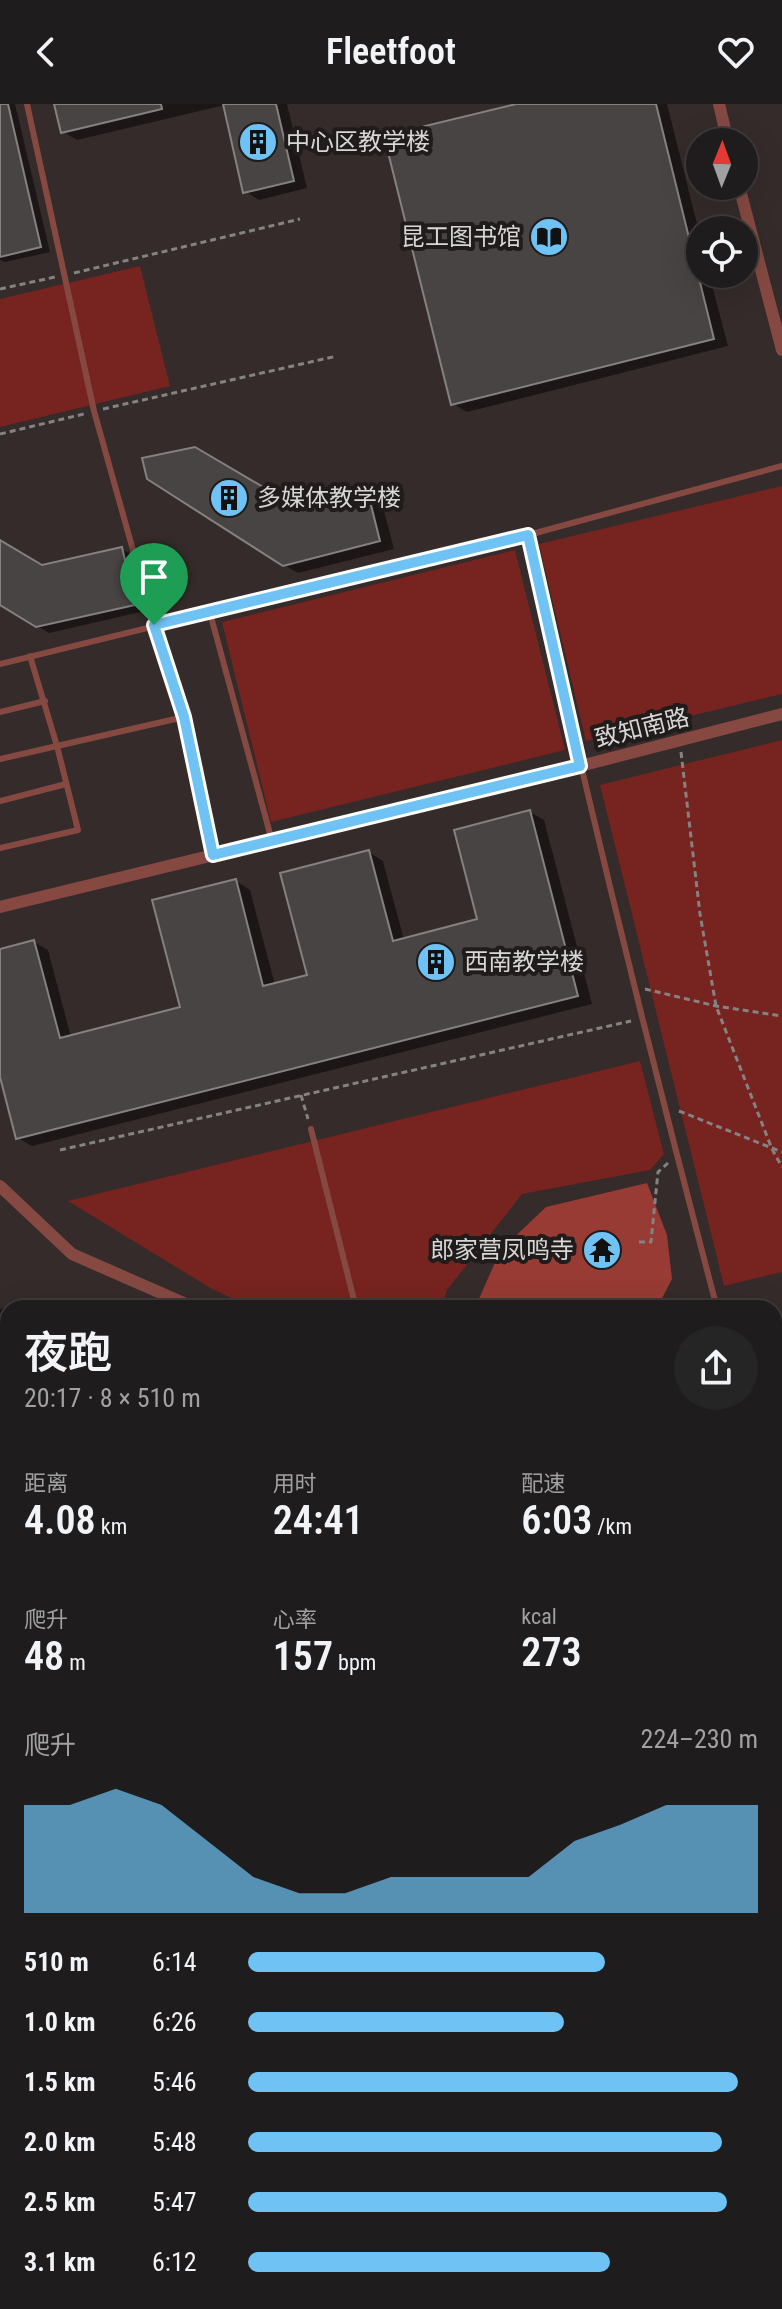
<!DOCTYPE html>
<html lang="zh">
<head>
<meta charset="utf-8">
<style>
  :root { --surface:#1e1c1c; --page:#262525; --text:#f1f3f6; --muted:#a1a1a3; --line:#3c3a3b; --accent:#6fc2f4 }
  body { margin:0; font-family:"Roboto Condensed","Noto Sans SC",sans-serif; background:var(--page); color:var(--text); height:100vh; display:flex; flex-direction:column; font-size:30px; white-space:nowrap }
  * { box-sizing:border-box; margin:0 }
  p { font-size:26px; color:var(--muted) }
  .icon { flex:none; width:44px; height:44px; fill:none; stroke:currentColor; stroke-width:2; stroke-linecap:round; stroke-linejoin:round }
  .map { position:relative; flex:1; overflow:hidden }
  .drawer { position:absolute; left:0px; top:1196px; width:782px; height:1010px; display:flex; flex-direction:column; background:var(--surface); border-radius:24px 24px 0 0; box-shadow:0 8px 32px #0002,0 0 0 2px var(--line) }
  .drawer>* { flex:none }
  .needle { width:52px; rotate:1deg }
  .fabs { position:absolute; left:686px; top:24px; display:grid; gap:16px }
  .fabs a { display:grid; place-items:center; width:72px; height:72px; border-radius:50%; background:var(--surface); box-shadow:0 8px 32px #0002,0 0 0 2px var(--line); font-size:40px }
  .pin { position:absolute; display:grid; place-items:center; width:68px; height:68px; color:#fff; margin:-82px -34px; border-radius:50% 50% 50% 0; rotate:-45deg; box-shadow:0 0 8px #0007 }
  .pin .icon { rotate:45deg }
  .round { display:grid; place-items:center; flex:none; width:84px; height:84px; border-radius:42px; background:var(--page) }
  .overview { display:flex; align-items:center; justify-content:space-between; height:136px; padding:0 24px }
  h1 { font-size:44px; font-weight:600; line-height:60px }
  .metrics { display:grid; grid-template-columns:repeat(3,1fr); gap:12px; height:136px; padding:8px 24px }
  .metrics div { display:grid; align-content:center }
  .metrics b { font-size:40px; font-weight:600 }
  .metrics small { font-size:22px; font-weight:400 }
  .metrics p { font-size:22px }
  .chart { height:224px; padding:16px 24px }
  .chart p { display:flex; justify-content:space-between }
  .chart svg { width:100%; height:144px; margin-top:8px; fill:var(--accent); opacity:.7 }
  ul { padding:0 24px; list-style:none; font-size:26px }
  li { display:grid; grid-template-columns:128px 96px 1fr; align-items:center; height:60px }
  li i { height:20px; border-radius:10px; background:var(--accent) }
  header { display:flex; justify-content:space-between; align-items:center; height:104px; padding:0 24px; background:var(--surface); font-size:36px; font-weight:600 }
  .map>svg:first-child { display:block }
  .built { fill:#352b2a; fill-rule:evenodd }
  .green { fill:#77231f }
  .forest { fill:#973b34 }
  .water { fill:#2b0001; stroke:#5f4041; stroke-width:2 }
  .shadow { fill:#0007 }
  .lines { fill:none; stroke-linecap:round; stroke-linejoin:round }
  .river { stroke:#2b0001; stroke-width:30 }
  .building { fill:#484444; stroke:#848180; stroke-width:2 }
  .path { stroke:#848282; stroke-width:3; stroke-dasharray:6 4; stroke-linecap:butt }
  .service { stroke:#854942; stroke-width:6 }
  .minor { stroke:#854942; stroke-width:12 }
  .tertiary { stroke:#854942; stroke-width:16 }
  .route-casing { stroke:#fff; stroke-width:16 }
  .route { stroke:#6fc2f4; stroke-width:10 }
  .labels { text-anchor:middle; stroke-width:8; stroke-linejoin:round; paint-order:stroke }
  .poi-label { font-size:24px; fill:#d8d6d6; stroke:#1f1c1b; text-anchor:start }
  .street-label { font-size:24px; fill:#d8d6d6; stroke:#1f1c1b }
</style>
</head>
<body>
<header><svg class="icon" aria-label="back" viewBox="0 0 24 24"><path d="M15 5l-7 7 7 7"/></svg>Fleetfoot<svg class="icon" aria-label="heart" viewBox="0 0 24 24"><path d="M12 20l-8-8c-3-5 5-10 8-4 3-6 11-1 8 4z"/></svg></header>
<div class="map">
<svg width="782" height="2205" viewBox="0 0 782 2205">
  <rect width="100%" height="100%" fill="#282525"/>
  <path class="built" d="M0 0H782V1615L774 1618V1204H8V1856L0 1859ZM700 38H744V82H700ZM700 126H744V170H700Z"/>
  <g class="green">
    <path d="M140 162 170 282 0 323V195Z"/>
    <path d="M782 382V590L586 637 539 440Z"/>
    <path d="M515 446 565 646 271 718 222 518Z"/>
    <path d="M782 636V1168L724 1182 600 681Z"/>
    <path d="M640 957 664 1050 650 1066 522 1090 447 1186 441 1204H254L212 1185 68 1097Z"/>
    <path d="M782 1244V1314L776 1315 774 1246Z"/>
    <path d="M782 1703V2172L774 2174V1705Z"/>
    <path d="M8 1939V2198H697L674 2205H0V1942Z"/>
  </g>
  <path class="forest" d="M647 1079 667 1131 672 1175 657 1204H475L500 1147 546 1103Z"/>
  <g class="water">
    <path d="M782 1400V1580L774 1578V1403Z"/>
    <path d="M252 2198H433L376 2205H258Z"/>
  </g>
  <g class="shadow">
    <path d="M0 0H15L50 148 5 158 0 156Z"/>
    <path d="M56 0H287L307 84 259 96 245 87 225 1 77 36 62 27Z"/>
    <path d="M524 0H667L700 132V170H709L728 242 467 308 453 300Z"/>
    <path d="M366 387 381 395 394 445 298 469 284 461 297 405Z"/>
    <path d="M0 439 42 463 121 445 133 451 145 507 49 529 0 499Z"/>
    <path d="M530 708 544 716 592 900 32 1042 18 1034 0 965V847L34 838 48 846 71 933 182 904 236 777 250 786 275 881 309 873 369 748 383 757 404 836 479 817Z"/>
    <path d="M31 1198 40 1204H8V1444L0 1446V1372H3L0 1357V1205Z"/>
    <path d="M8 1625V1743L0 1737V1635Z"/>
    <path d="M0 1783 7 1789 0 1797Z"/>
  </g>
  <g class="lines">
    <path class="river" d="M0 2184 8 2182"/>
  </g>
  <g class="building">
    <path d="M0 0H8L41 143 0 153Z"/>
    <path d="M54 0H161L162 5 61 29Z"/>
    <path d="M223 0H276L294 77 243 89Z"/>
    <path d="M516 0H656L714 235 451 301 384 32Z"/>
    <path d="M195 343 297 403 367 385 380 437 283 462 147 375 142 354Z"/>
    <path d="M0 436 42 461 122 443 135 501 36 523 0 501Z"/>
    <path d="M530 706 578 892 16 1035 0 973V845L34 836 60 934 180 903 152 796 236 775 263 882 307 871 280 769 369 746 393 837 477 815 454 726Z"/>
  </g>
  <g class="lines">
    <g class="path">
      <path d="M74 169 300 115"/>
      <path d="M0 185 55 173"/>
      <path d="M103 305 337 252"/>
      <path d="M0 330 84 310"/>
      <path d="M681 648 700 810 716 902 772 1045 782 1063"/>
      <path d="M645 885 716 902 782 912"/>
      <path d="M301 991 308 1015"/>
      <path d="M679 1007 782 1048"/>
      <path d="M60 1046 631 917"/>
      <path d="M639 1138H651L658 1068 668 1059"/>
      <path d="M774 1389 782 1388"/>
      <path d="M774 1588 782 1589"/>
      <path d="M774 1638 782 1635"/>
      <path d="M774 1686 782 1684"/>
      <path d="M0 1878 8 1876"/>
      <path d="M0 1924 8 1921"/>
    </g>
    <g class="service">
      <path d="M27 0 94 307 154 521 184 613"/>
      <path d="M528 431C586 690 649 948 717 1204"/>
      <path d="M210 509 272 737"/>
      <path d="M0 560 528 431 782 362"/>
      <path d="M0 608 45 597"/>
      <path d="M0 655 57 642 30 552"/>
      <path d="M0 697 66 680"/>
      <path d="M0 744 78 726 57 642 184 613 213 750"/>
      <path d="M311 1025 356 1204"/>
    </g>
    <g class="minor">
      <path d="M719 0 728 38"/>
      <path d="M739 82 782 246"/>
      <path d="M0 803 580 662 782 610"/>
      <path d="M0 1082 72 1150 195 1204"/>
      <path d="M774 1360H782"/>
    </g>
    <g class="tertiary">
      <path d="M774 1666 782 1663"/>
      <path d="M0 1901 8 1899"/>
      <path d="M773 2205 782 2202"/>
    </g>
  </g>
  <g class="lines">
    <g class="route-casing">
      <path id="route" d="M528 431 580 662 213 751 184 613 154 521Z"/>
    </g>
    <use href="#route" class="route"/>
  </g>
  <defs>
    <g id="building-disc" transform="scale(2)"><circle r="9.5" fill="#6fc2f4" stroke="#1f1c1b"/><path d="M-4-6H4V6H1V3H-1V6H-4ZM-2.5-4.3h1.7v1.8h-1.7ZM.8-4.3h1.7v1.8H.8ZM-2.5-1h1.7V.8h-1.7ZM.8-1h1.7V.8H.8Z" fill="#111"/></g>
    <g id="library-disc" transform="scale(2)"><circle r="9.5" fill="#6fc2f4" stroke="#1f1c1b"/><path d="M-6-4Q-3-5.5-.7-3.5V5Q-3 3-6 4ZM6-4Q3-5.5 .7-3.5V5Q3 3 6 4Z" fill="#111"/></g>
    <g id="temple-disc" transform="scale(2)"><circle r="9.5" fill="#6fc2f4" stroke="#1f1c1b"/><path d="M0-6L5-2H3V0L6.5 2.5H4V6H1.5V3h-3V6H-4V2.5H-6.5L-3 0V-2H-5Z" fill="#111"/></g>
  </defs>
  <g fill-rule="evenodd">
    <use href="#building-disc" x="258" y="38"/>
    <use href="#library-disc" x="549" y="133"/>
    <use href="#building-disc" x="229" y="394"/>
    <use href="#building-disc" x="436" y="858"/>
    <use href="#temple-disc" x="602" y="1146"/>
  </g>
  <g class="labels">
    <g class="poi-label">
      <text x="286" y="46">中心区教学楼</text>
      <text x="521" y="141" text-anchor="end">昆工图书馆</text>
      <text x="257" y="402">多媒体教学楼</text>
      <text x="464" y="866">西南教学楼</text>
      <text x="574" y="1154" text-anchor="end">郎家营凤鸣寺</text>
    </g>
    <g class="street-label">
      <text transform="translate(642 624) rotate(-14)" y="8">致知南路</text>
    </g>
  </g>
</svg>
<div class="fabs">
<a><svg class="needle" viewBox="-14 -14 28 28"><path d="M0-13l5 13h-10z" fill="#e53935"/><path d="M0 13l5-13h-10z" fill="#a1a1a3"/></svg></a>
<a><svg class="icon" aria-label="locate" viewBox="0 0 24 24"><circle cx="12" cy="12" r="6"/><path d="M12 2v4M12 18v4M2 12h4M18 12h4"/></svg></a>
</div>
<div class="pin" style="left:154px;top:521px;background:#1e9e55"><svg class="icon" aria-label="arrive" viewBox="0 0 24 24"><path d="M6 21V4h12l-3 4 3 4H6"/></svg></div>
<section class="drawer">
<div class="overview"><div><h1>夜跑</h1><p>20:17 · 8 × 510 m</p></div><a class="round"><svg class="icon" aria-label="share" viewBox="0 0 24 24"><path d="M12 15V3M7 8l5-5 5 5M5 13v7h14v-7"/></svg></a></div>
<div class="metrics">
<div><p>距离</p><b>4.08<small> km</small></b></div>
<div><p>用时</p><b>24:41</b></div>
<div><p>配速</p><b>6:03<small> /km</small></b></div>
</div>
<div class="metrics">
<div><p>爬升</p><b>48<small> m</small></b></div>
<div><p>心率</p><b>157<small> bpm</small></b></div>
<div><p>kcal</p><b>273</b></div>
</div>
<div class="chart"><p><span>爬升</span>224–230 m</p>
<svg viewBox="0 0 160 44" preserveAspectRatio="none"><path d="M0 44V11L10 11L20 6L30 11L40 22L50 33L60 38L70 38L80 33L90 33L100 33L110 33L120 22L130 17L140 11L150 11L160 11V44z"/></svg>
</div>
<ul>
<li><b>510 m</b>6:14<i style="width:70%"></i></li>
<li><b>1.0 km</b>6:26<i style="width:62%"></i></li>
<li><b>1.5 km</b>5:46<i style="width:96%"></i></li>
<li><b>2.0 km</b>5:48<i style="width:93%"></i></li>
<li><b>2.5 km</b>5:47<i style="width:94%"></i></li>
<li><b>3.1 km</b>6:12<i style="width:71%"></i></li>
</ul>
</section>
</div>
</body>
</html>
